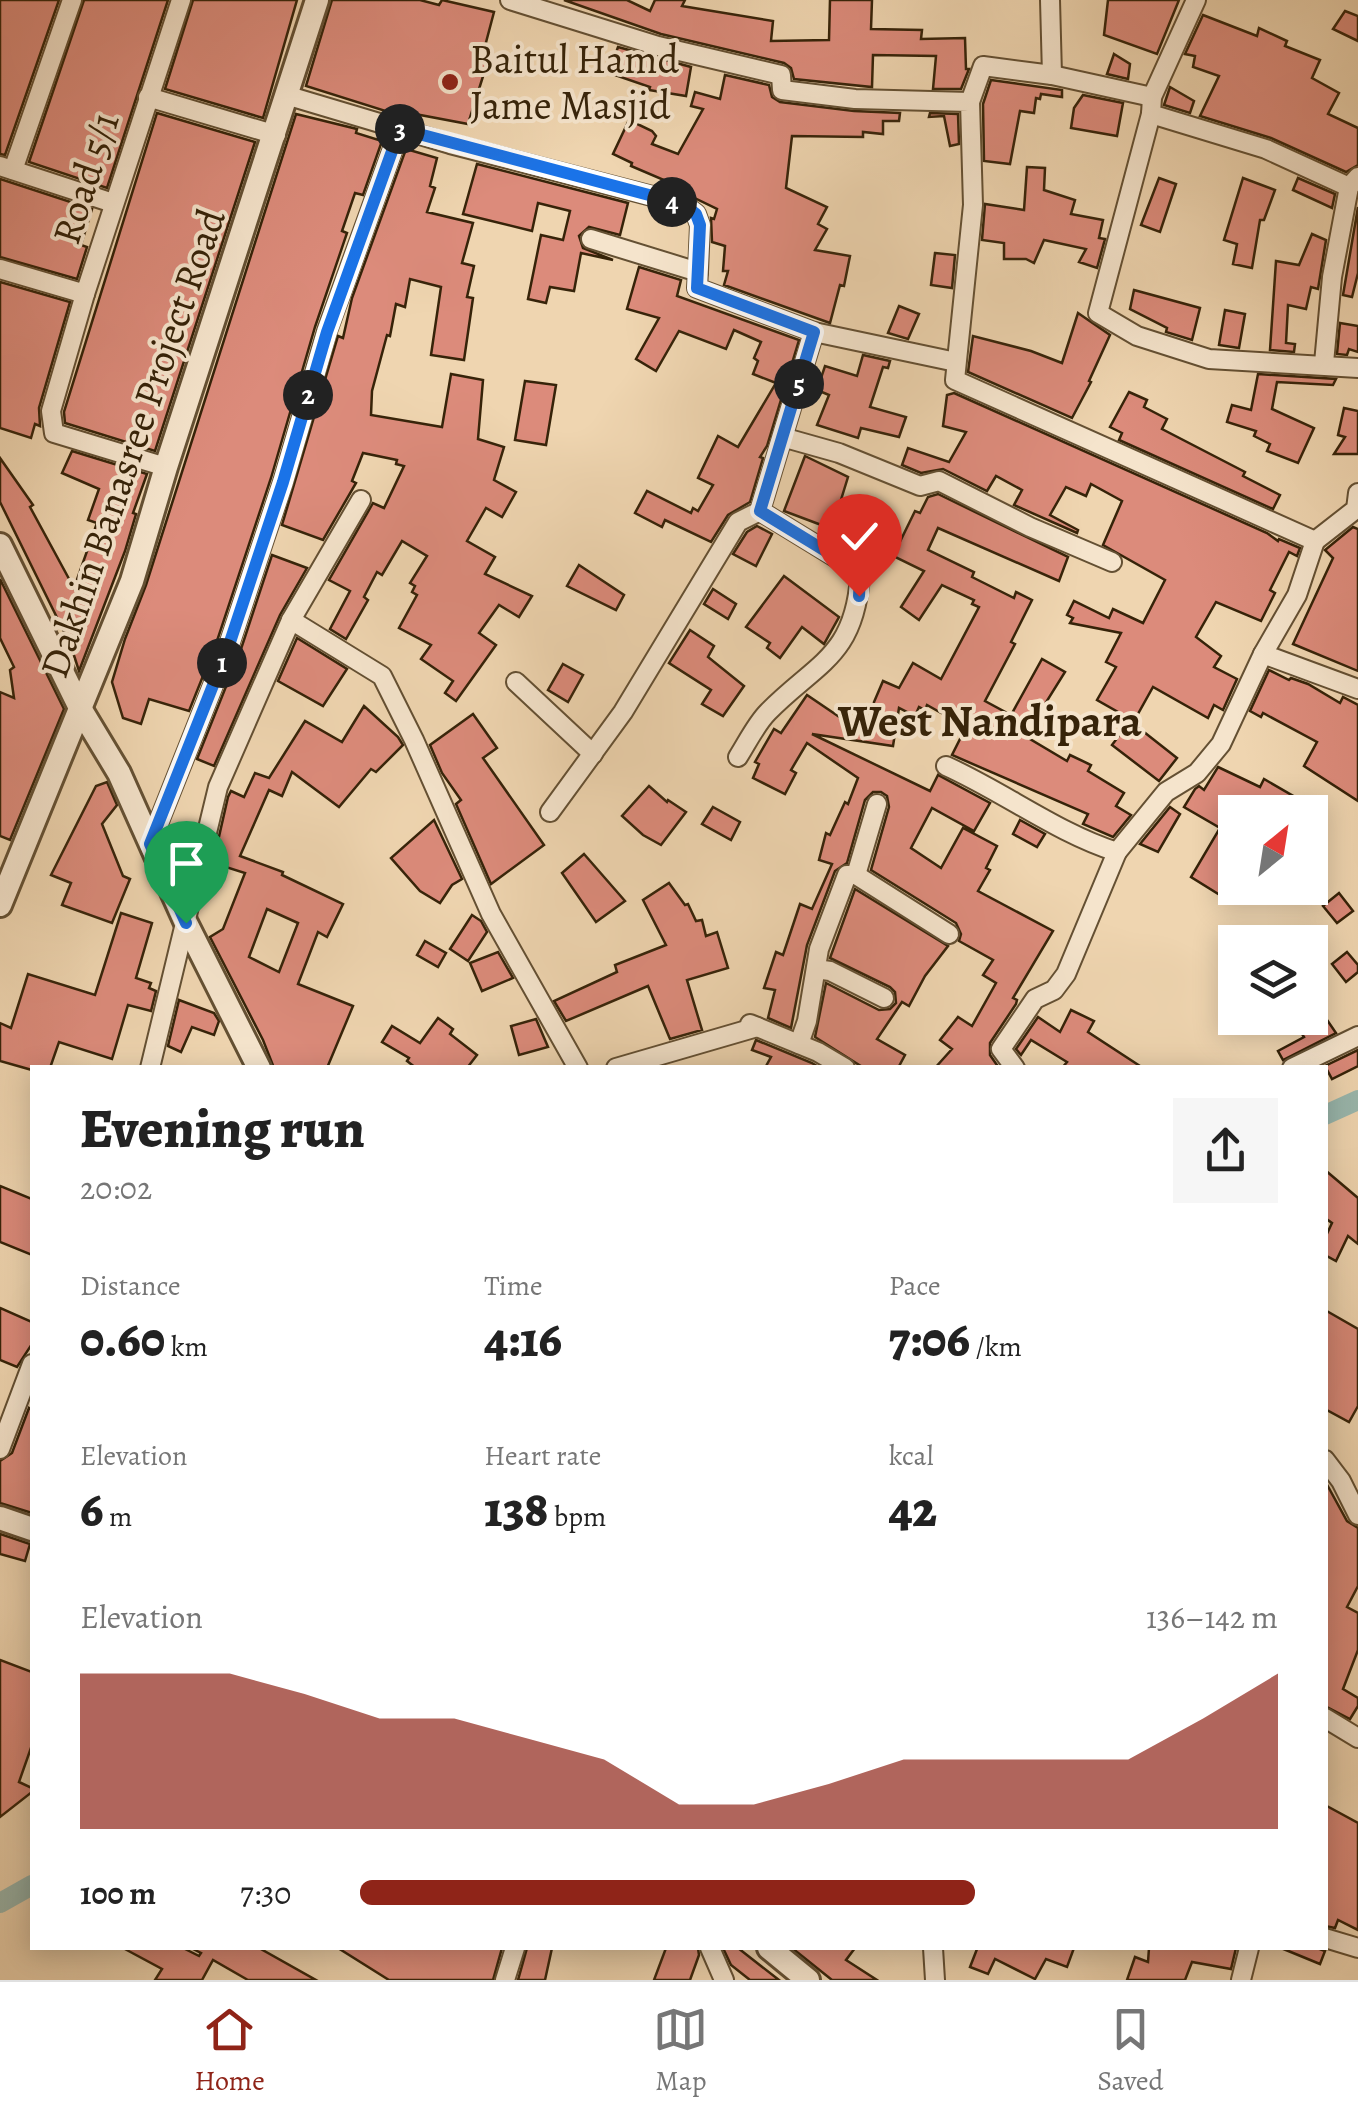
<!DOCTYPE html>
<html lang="en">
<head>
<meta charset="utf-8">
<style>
  :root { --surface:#fff; --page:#f6f6f6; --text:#222; --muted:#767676; --line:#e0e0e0; --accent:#8f2418 }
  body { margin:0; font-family:Alegreya,serif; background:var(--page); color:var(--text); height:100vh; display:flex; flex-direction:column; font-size:38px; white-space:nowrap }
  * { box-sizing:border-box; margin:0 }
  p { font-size:32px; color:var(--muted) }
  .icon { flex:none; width:55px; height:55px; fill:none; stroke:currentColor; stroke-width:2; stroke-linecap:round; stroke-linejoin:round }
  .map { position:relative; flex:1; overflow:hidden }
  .sheet { position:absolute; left:30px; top:1065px; width:1298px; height:885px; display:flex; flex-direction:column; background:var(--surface); border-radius:0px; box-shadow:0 5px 25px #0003 }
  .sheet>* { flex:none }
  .needle { width:65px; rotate:30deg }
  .fabs { position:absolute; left:1218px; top:795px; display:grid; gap:20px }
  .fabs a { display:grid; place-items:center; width:110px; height:110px; border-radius:0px; background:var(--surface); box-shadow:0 5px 25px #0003; font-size:50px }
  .pin { position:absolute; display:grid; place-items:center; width:85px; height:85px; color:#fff; margin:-102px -42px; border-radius:50% 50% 50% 0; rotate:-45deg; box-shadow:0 0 10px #0007 }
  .pin .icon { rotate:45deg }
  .km { position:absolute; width:50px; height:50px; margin:-25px; border-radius:50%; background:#222; color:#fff; font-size:28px; line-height:50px; text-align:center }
  .round { display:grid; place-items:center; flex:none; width:105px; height:105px; border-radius:0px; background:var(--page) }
  .overview { display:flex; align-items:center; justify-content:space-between; height:170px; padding:0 50px }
  h1 { font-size:55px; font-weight:800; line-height:75px }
  .figures { display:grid; grid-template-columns:repeat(3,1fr); gap:15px; height:170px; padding:10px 50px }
  .figures div { display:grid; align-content:center }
  .figures b { font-size:50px; font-weight:800 }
  .figures small { font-size:28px; font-weight:400 }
  .figures p { font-size:28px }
  .chart { height:280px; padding:20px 50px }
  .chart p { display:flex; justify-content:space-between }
  .chart svg { width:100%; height:180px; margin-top:10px; fill:var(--accent); opacity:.7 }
  ul { padding:0 50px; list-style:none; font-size:32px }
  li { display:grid; grid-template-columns:160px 120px 1fr; align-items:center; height:75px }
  li i { height:25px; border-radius:12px; background:var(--accent) }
  .menu { display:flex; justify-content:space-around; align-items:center; height:140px; border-top:2px solid var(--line); background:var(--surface); font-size:28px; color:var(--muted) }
  .menu a { display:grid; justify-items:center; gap:5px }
  .menu .current { color:var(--accent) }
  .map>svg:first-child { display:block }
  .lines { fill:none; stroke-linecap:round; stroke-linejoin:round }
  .canal { stroke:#9ab8ae; stroke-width:20 }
  .building { fill:#dc8b7b; stroke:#362309; stroke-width:2.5; fill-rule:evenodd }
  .minor-casing { stroke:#645033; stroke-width:22 }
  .tertiary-casing { stroke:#645033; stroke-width:28 }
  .minor { stroke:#f5e4cc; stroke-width:18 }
  .tertiary { stroke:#f5e4cc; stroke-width:22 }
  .route-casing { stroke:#fff; stroke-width:20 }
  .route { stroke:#1a73e8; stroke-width:12 }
  .poi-dot { fill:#8f2418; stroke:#f5e4cc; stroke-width:4 }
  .labels { text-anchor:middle; stroke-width:8; stroke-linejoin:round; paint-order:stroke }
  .poi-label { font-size:40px; fill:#362309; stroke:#f5e4cc; text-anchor:start }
  .street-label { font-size:40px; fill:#362309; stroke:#f5e4cc }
  .quarter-label { font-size:45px; font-weight:bold; fill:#362309; stroke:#f5e4cc }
</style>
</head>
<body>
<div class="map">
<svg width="1358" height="1980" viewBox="0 0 1358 1980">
  <rect width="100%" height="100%" fill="#efd5b0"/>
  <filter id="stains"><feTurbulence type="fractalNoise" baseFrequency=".002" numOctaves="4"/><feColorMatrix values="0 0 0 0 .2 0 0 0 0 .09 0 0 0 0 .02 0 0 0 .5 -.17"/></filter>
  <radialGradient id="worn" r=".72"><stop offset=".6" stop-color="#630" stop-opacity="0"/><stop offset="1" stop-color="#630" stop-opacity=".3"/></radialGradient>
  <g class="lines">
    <g class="canal">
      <path d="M1325 1115 1358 1100"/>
      <path d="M0 1903 32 1885"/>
    </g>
  </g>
  <g class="building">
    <path d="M0 0H59L5 155 0 154Z"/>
    <path d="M84 0H168L107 188 29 162Z"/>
    <path d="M193 0H297L263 118 165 89Z"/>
    <path d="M332 0H420L439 5 442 0 494 12 484 50 491 51 468 124 399 111 398 115 306 86Z"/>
    <path d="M564 0H627L650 11 655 0H685L682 6 773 21 771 41 829 40 830 0H872L871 29 922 30 921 39 965 38 966 69H969L961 89H933L936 56 873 55 872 87 794 79 791 68 784 63 661 34Z"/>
    <path d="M1108 0H1179L1157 54 1104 35Z"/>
    <path d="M1345 11 1358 16V41L1333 29Z"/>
    <path d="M1203 15 1257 36 1259 28 1287 41 1285 46 1320 60 1312 78 1339 93 1328 114 1358 128V165L1346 172 1271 138 1200 116 1219 76 1193 67 1195 56 1185 54Z"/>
    <path d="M618 47 691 67 686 96 649 90 650 87 609 73Z"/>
    <path d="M1114 54 1130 64 1128 79 1107 74Z"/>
    <path d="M725 75 769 85 772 97 780 102 854 111 900 113 899 121H883V134L863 132V137L792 136 786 188 827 207 818 224 827 229 815 250 850 256 844 286 840 285 830 323 724 285 728 271H723L725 246 712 242 711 218 714 219 717 209 676 189 678 186 631 166 632 163 613 154 629 120 652 131 656 136 652 144 678 154 703 109 691 106 695 92 720 99Z"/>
    <path d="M991 80 1062 90V97L1041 94 1040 99 1036 98 1034 113 1020 111 1010 164 984 161 983 104Z"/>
    <path d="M1170 87 1194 101 1190 113 1164 105Z"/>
    <path d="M1083 95 1123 103 1117 136 1071 128 1074 108Z"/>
    <path d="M157 113 255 142 155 451 65 423 64 412Z"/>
    <path d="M930 113 958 114 959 144 950 146 944 116 929 117Z"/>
    <path d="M296 114 357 129 356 133 382 141 363 195 355 193 342 231 347 233 315 327 271 478 217 641 189 711 149 699 141 724 123 718 112 682 125 639 146 585Z"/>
    <path d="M406 149 437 158 430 186 435 188 427 212 473 223 462 263 474 266 467 297 473 298 464 360 431 355 441 287 410 279 405 307 396 304 390 336 387 335 372 391 371 415 442 427 451 374 483 380 478 439 504 447 494 480 516 492 502 517 486 508 467 541 495 557 485 574 532 596 519 617 499 605 479 633 496 645 456 701 445 693 453 681 421 659 431 645 399 628 417 595 412 592 415 586 410 583 427 556 402 541 382 575 377 572 364 597 368 600 346 639 330 629 350 591 329 580 373 503 384 508 404 466 396 464 397 460 363 453 352 481 356 483 323 540 282 525 338 336 343 338 352 298Z"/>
    <path d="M477 164 628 203 620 235 589 227 579 236 583 248 613 260 581 253 574 291 550 287 546 303 528 299 541 235 563 240 570 211 538 203 532 231 463 214Z"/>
    <path d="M1027 167 1045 168 1044 190 1075 200 1071 214 1103 220 1099 238 1105 239 1097 268 1079 262 1086 249 1044 240 1034 263 1026 259H1004V243L982 240 985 204 1024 210Z"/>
    <path d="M1159 178 1176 184 1160 232 1141 225Z"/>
    <path d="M1243 178 1275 190 1264 220H1260L1252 268 1233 264 1237 244 1224 240Z"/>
    <path d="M1298 178 1335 194 1332 208 1293 190Z"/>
    <path d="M0 179 92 209 81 245 87 247 77 279 0 257Z"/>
    <path d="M1358 207V273L1352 297 1343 295Z"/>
    <path d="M1312 234 1326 240 1318 289 1311 287 1306 309 1288 305 1286 343 1295 344 1294 352 1270 350 1276 261 1299 265Z"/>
    <path d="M935 253 955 255 952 288 931 285Z"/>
    <path d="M639 267 681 280 677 296 799 340 767 446 760 457 763 458 750 502 728 515 711 542 665 520 662 527 635 513 647 491 691 513 693 508 698 511 713 485 698 478 718 436 738 447 776 383 753 374 758 361 754 358 761 342 734 330 726 349 679 331 656 371 636 359 659 318 627 309Z"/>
    <path d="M0 282 70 302 39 408 40 426 35 424 31 438 0 428Z"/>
    <path d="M1134 290 1200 308 1192 340 1166 332 1167 328 1130 309Z"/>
    <path d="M899 306 919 314 908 339 888 333Z"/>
    <path d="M1225 310 1245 314 1239 348 1219 345Z"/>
    <path d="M1078 313 1110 335 1089 381 1091 382 1072 418 968 372 973 336 1031 351 1062 363Z"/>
    <path d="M1340 323 1358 326V352L1349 349 1347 355 1337 354Z"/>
    <path d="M863 355 890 361 888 368 883 367 870 407 906 417 899 437 861 428 858 438 817 425 829 395 817 390 825 366 857 376Z"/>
    <path d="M1258 374 1336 379 1333 385 1277 382 1272 409 1314 428 1298 463 1267 451 1270 444 1254 436 1256 431 1227 422 1232 405 1251 410Z"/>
    <path d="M525 381 556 385 546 445 515 440Z"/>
    <path d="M1129 392 1147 400 1144 407 1167 419 1162 429 1245 472 1243 476 1280 495 1273 509 1119 440 1122 433 1110 427Z"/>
    <path d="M954 393 1267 533 1278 541 1279 539 1300 548 1297 556 1289 552 1270 590 1275 593 1261 621 1216 602 1196 637 1221 656 1214 667 1237 679 1223 710 1214 705 1208 718 1153 687 1134 721 1097 700 1116 667 1106 662 1121 633 1070 623 1073 618 1067 615 1074 601 1109 618 1113 609 1143 623 1165 580 1103 545 1122 501 1091 484 1086 496 1066 487 1050 515 1078 530 1077 533 1014 505 1022 490 996 476 987 491 943 469 921 473 902 465 908 448 949 462 966 432 943 426 947 395Z"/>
    <path d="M1344 408 1358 411V454H1334L1345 437 1338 435Z"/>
    <path d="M72 451 147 474 133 513 136 514 125 551 79 671 71 646 0 502V458L33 505 30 507 74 588 97 523 88 520 99 489 62 473Z"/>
    <path d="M805 456 848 477 832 529 784 511Z"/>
    <path d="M938 494 1068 557 1059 581 938 528 928 550 974 572 972 577 1014 598 1016 592 1032 600 1011 642 1015 644 985 701 1011 715 1042 659 1065 672 1025 736 1067 761 1070 755 1091 765 1088 771 1124 793 1116 806 1131 815 1113 837 1083 824 1088 814 952 755 966 727 927 705 925 710 919 707 915 716 899 708 893 746 812 734 930 791 938 775 990 803 974 831 932 808 911 848 941 868 963 828 997 846 986 868 990 870 978 891 1053 931 1013 998 1017 1000 1016 1004 990 1043V1055L999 1068H935L952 1049 940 1040 958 1017 972 1026 996 983 983 975 993 960 959 941 961 934 956 923 871 870 889 807 887 796 881 792H873L865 800 847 863 835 871 807 945 791 1028 768 1018 775 990 764 988 776 952 783 955 800 904 812 909 832 864 819 860 826 833 830 835 845 802 848 804 858 778 807 743 791 770 796 773 785 794 753 778 759 764 755 762 774 729 781 733 807 695 869 737 874 702 883 681 899 688 913 663 941 679 979 607 972 604 974 600 942 585 919 620 901 607 924 571 893 556 915 511 920 513 928 497Z"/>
    <path d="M757 526 772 534 756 566 733 554 747 532Z"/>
    <path d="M1353 527 1358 529V671L1293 644 1333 558 1325 550Z"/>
    <path d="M272 555 307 568 280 615 214 766 197 759 241 649Z"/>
    <path d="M579 565 624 595 616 610 567 586Z"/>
    <path d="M784 576 839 617 824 644 802 627 780 658 767 648 770 643 746 627Z"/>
    <path d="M0 579 64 709 10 840 0 836V692L14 698 10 670 14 667 0 638Z"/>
    <path d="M713 589 736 604 728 619 704 604Z"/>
    <path d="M690 630 714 646 708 657 744 686 723 716 702 704 711 690 669 663Z"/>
    <path d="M297 638 347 669 323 706 278 681Z"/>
    <path d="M563 664 583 675 568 702 548 690Z"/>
    <path d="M1269 670 1289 680 1291 678 1308 684 1340 703 1343 697 1358 705V801L1304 766 1317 742 1263 713 1261 717 1250 711Z"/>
    <path d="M364 706 398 737 403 745 376 772 371 769 339 807 292 772 282 796 269 790 240 856 283 872 282 875 343 904 327 937 318 932 298 984 353 1006 327 1068H274L263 1040 210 937 223 929 245 873 213 863 228 797 231 791 244 797 255 773 269 778 305 721 342 742ZM267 909 298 923 279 972 249 957Z"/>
    <path d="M473 714 497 748 483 758 544 845 491 884 456 804 461 800 442 773 430 745Z"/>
    <path d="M1130 721 1177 758 1159 781 1112 745Z"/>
    <path d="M1218 767 1260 787 1264 779 1321 812H1235V889L1228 900 1191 877 1220 828 1184 807 1195 789 1199 786 1204 790Z"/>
    <path d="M107 782 117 805 102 824 123 876 130 879 112 923 62 905 71 883 51 875 96 786Z"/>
    <path d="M649 786 667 802 668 800 686 812 661 845 643 835 622 816Z"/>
    <path d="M713 807 740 822 731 840 702 824Z"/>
    <path d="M1170 807 1180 814 1158 852 1140 844Z"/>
    <path d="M434 820 462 879 452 885 440 903 420 891 391 858Z"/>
    <path d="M1020 820 1045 834 1037 847 1013 834Z"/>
    <path d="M584 854 625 901 596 922 562 873Z"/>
    <path d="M669 883 685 905 688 904 696 921 702 920 706 936 717 932 728 968 687 980 702 1030 670 1039 648 986 566 1021 554 1001 617 972 615 965 666 945 643 900Z"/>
    <path d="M855 889 948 946 925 976 909 1006 902 1002 877 1039 905 1055 898 1068H864L815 1037 826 983 879 1010 890 1009 896 1003 895 992 890 987 830 958Z"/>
    <path d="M1339 893 1353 911 1337 923 1323 906Z"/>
    <path d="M121 913 152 923 136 978 151 983 149 988 156 991 151 1011 128 1005 112 1059 59 1042 50 1068H32V1070L0 1061V1023L11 1028 28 974 95 995Z"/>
    <path d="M472 915 481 921 487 932 468 961 450 949Z"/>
    <path d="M425 941 446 953 438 967 417 955Z"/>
    <path d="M498 952 513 978 482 991 470 963Z"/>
    <path d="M1347 952 1358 965V972L1346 982 1332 964Z"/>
    <path d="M1310 995 1336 1033 1283 1060 1278 1051 1304 1037 1292 1018H1310Z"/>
    <path d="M179 1000 214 1013 219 1021 214 1035 192 1027 181 1052 168 1046Z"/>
    <path d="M1071 1010 1094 1021 1088 1032 1143 1068H1062L1067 1062 1031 1040 1021 1055 1016 1049 1038 1017 1060 1032Z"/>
    <path d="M438 1018 453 1029 450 1034 477 1055 467 1068H416L407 1061 409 1058 382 1042 392 1026 420 1043Z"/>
    <path d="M536 1019 548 1047 519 1055 511 1026Z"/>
    <path d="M756 1040 812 1063 820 1068H765L771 1057 752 1050Z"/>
    <path d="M1358 1050V1066L1332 1079 1325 1066Z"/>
    <path d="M1325 1170 1358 1198V1244L1348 1236 1336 1261 1325 1255V1238L1332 1223 1325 1218Z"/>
    <path d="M0 1186 32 1199V1255L0 1242Z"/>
    <path d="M0 1308 32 1322V1344L17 1367 0 1360Z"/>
    <path d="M1325 1310 1358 1329V1406L1349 1422 1325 1409Z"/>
    <path d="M29 1408 32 1410V1513L0 1503V1461L12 1453Z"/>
    <path d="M1325 1481 1347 1521 1358 1528V1586L1347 1607 1358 1613V1650L1343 1689 1358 1698V1706L1350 1719 1325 1706Z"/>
    <path d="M0 1534 30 1544 25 1561 0 1554Z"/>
    <path d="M0 1660 32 1672V1745L19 1782 32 1788V1792L0 1817Z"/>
    <path d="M1325 1805 1358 1823V1930L1338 1920 1335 1928 1325 1926Z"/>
    <path d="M123 1948H183L199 1956 201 1953 191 1948H259L316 1980H248L213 1960 202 1980H155L162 1969Z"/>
    <path d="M338 1948H502L493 1980H389Z"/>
    <path d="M527 1948H552L545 1980H518Z"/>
    <path d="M666 1948H698L699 1955 690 1980H654Z"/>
    <path d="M723 1948H738L779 1980H750L731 1965Z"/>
    <path d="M792 1948H855L846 1960 877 1980H832Z"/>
    <path d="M973 1948H1074L1067 1967 1046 1959 1035 1979 995 1959 988 1974 970 1967 977 1949Z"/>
    <path d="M1149 1948H1236L1231 1969 1192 1962 1185 1980H1127L1135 1957 1148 1962Z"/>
    <path d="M1281 1948H1317L1325 1951 1320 1964Z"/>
  </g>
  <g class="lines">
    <g class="minor-casing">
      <g id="minor">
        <path d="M510 0 658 46 781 75 782 90 855 99 970 102 973 205 955 380 1315 541 1297 595 1263 654 1358 689"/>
        <path d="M1050 0 1052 75"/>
        <path d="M1196 0 1152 97 1151 114 1266 149 1349 187"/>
        <path d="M289 96 450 144 683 204 696 214 700 225 698 272"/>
        <path d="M148 97 276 135"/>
        <path d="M970 102 983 66 1052 75 1152 97"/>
        <path d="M1151 114 1098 313 1137 336 1209 359 1358 368"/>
        <path d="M0 166 113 203"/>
        <path d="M13 170 72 0"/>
        <path d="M591 239 698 272 697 288 814 332 956 362"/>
        <path d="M0 269 85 294 181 0"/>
        <path d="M85 294 51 411 54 433 166 467"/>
        <path d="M1324 363 1332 277 1349 187 1358 177"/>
        <path d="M782 437 839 453 920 486 939 481 1030 527 1112 562"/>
        <path d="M1315 541 1356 509 1358 493"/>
        <path d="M291 620 382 676 414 740 491 914 578 1068"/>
        <path d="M516 682 593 754"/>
        <path d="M738 757C747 743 756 724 768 712 816 663 854 657 860 577L850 566 760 511"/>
        <path d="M946 766C1004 792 1057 833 1117 852L1166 792 1197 773 1221 744 1263 654"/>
        <path d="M550 812 623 712 738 522 760 511 814 332"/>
        <path d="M150 844 229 645 283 482 327 331 400 129"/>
        <path d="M856 875 949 934"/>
        <path d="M816 969 830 971 884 998"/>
        <path d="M750 1024 818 1052 845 1068"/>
        <path d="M799 1044 807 1021 819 949 847 875H856L877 804"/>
        <path d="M150 1068 218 787 291 620 361 500"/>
        <path d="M616 1068 757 1027"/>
        <path d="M1015 1068 1001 1049 1035 999 1054 990 1066 974 1117 852"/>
        <path d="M1292 1068 1358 1036"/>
        <path d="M0 1449 32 1364"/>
        <path d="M1325 1460 1341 1481 1358 1515"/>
        <path d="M1325 1718 1358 1738"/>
        <path d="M1325 1938 1358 1948"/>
        <path d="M710 1948 724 1980"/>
        <path d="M933 1948 935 1980"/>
        <path d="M505 1980 515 1948"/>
        <path d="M1241 1980 1249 1948"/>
      </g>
    </g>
    <g class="tertiary-casing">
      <g id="tertiary">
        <path d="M0 545 81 710 119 773 186 923 259 1068"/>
        <path d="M0 905 132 581 166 467 317 0"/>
        <path d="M0 1518 32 1529"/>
        <path d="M769 1948 808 1980"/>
      </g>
    </g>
    <use href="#minor" class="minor"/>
    <use href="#tertiary" class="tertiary"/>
  </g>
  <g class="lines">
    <g class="route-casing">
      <path id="route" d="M186 923 150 844 229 645 283 482 327 332 400 129 683 204 696 214 700 225 697 288 814 332 760 511 850 566 860 577 859 596"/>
    </g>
    <use href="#route" class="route"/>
  </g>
  <circle class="poi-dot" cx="450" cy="82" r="10"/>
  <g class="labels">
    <g class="poi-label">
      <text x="470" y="73">Baitul Hamd<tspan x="470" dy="46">Jame Masjid</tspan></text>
    </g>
    <g class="street-label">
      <text transform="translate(85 178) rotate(-72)" y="14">Road 5/1</text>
      <text transform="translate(132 443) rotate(-71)" y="14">Dakhin Banasree Project Road</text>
    </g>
    <g class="quarter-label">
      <text x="990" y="736">West Nandipara</text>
    </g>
  </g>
  <rect width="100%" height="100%" filter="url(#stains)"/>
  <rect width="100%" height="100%" fill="url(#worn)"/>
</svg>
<div class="fabs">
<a><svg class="needle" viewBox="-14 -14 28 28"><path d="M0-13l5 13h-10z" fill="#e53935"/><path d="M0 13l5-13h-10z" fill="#767676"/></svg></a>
<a><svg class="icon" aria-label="layers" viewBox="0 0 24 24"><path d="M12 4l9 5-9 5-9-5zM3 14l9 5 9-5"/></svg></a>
</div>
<div class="pin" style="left:186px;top:923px;background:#1e9e55"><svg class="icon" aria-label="arrive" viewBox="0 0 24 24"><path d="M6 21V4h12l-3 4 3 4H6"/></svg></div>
<div class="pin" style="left:859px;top:596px;background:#d93025"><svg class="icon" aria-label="check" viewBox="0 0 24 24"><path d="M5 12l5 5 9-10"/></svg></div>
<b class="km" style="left:222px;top:663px">1</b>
<b class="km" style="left:308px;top:395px">2</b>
<b class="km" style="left:400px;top:129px">3</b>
<b class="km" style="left:672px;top:202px">4</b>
<b class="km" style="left:799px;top:384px">5</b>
<section class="sheet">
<div class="overview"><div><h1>Evening run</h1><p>20:02</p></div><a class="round"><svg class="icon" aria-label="share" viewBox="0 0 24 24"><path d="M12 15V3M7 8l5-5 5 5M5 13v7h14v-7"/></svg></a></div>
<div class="figures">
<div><p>Distance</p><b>0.60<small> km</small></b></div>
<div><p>Time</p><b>4:16</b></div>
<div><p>Pace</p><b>7:06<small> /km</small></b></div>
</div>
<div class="figures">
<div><p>Elevation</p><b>6<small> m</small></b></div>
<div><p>Heart rate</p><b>138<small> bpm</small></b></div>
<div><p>kcal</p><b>42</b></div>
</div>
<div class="chart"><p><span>Elevation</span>136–142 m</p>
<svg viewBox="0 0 160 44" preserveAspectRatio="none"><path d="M0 44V6L10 6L20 6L30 11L40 17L50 17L60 22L70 27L80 38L90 38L100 33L110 27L120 27L130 27L140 27L150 17L160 6V44z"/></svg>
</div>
<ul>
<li><b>100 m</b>7:30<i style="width:67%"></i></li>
</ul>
</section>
</div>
<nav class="menu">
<a class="current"><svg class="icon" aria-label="home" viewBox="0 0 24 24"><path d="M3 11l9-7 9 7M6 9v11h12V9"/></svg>Home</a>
<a><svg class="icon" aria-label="map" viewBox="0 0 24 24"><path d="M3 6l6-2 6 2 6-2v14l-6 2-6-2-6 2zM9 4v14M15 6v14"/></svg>Map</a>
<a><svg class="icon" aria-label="saved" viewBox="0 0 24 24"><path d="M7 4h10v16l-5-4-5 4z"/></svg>Saved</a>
</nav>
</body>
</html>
